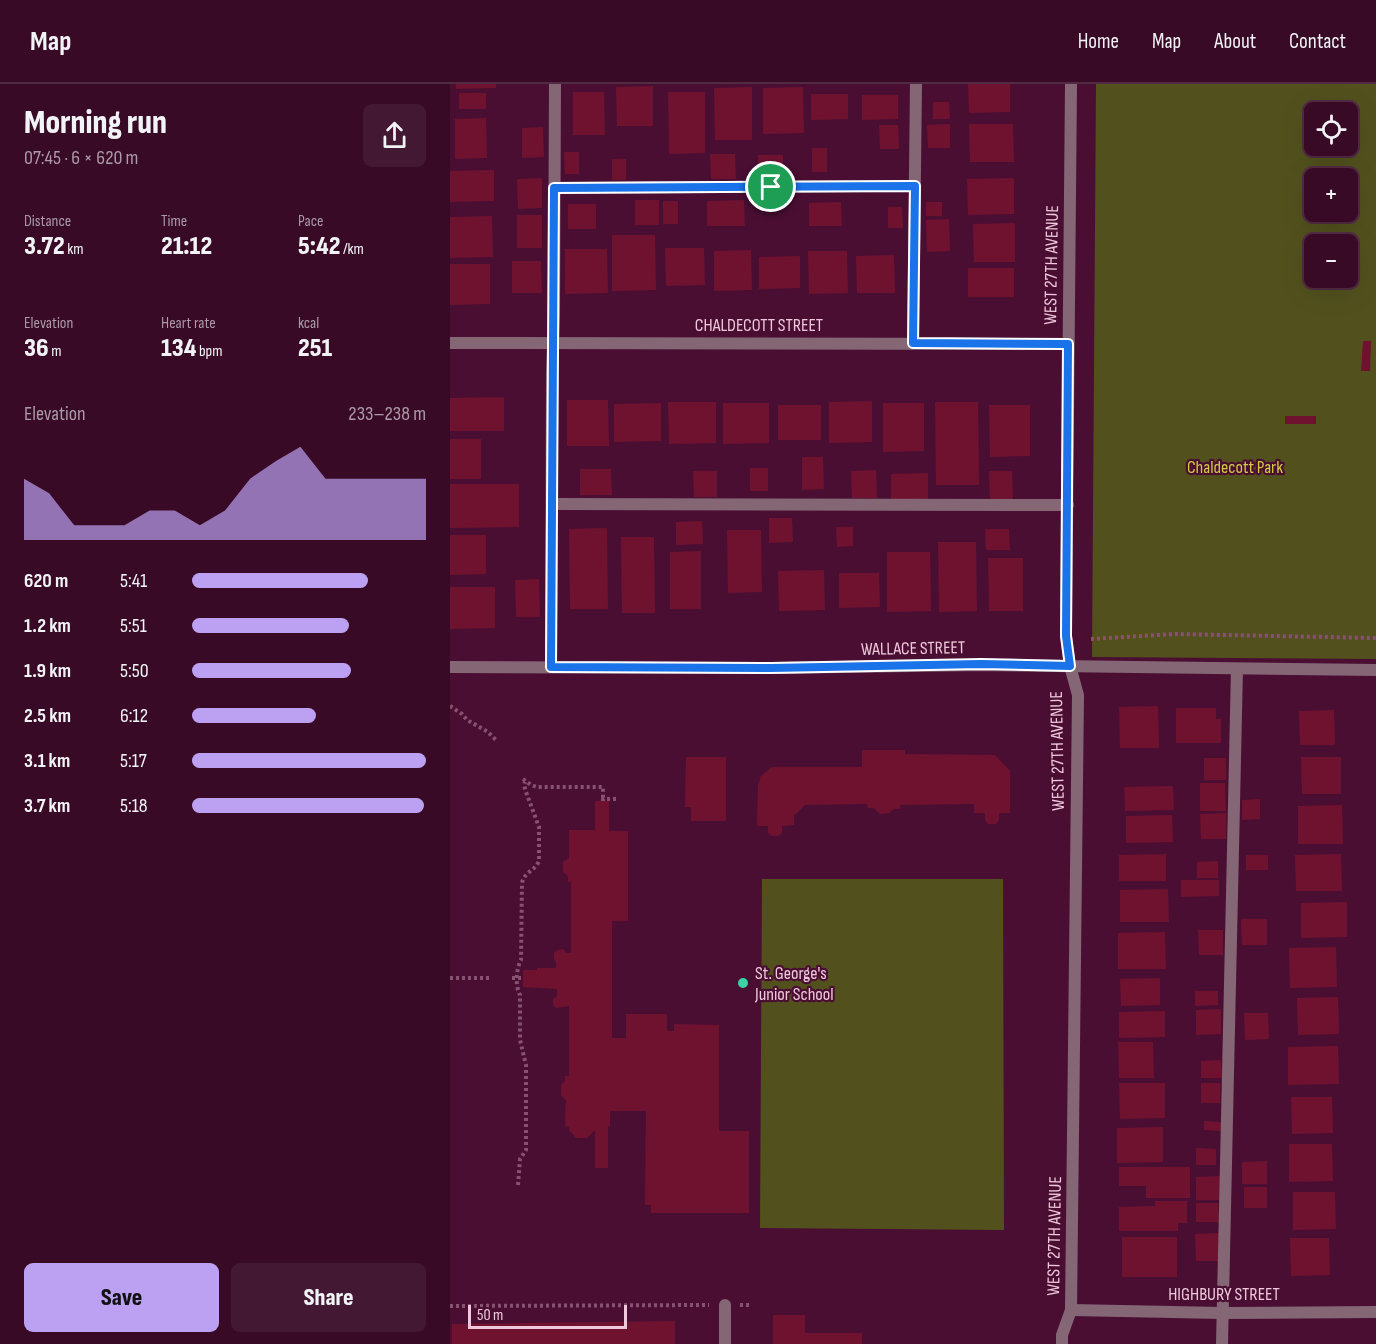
<!DOCTYPE html>
<html lang="en">
<head>
<meta charset="utf-8">
<style>
  :root { --surface:#380a26; --page:#431832; --text:#f1f3f6; --muted:#ab9aa7; --line:#522b43; --accent:#bca0f2 }
  body { margin:0; font-family:"Sofia Sans Condensed",sans-serif; background:var(--page); color:var(--text); height:100vh; display:flex; flex-direction:column; font-size:22px; white-space:nowrap }
  * { box-sizing:border-box; margin:0 }
  p { font-size:20px; color:var(--muted) }
  .icon { flex:none; width:33px; height:33px; fill:none; stroke:currentColor; stroke-width:2; stroke-linecap:round; stroke-linejoin:round }
  .map { position:relative; flex:1; overflow:hidden }
  .details { display:flex; flex-direction:column; background:var(--surface); width:450px }
  .details>* { flex:none }
  .buttons { position:absolute; left:854px; top:18px; display:grid; gap:12px }
  .buttons a { display:grid; place-items:center; width:54px; height:54px; border-radius:9px; background:var(--surface); box-shadow:0 6px 24px #0002,0 0 0 2px var(--line); font-size:30px }
  .scale { position:absolute; left:18px; bottom:15px; width:159px; box-sizing:border-box; padding-left:6px; border:3px solid #efc9db; border-top:0; font-size:16px; line-height:21px; white-space:nowrap; color:#efc9db; -webkit-text-stroke:4px #4a0e33; paint-order:stroke }
  .pin { position:absolute; display:grid; place-items:center; width:51px; height:51px; color:#fff; margin:-26px; border:3px solid #fff; border-radius:50%; box-shadow:0 2px 6px #0007 }
  .round { display:grid; place-items:center; flex:none; width:63px; height:63px; border-radius:9px; background:var(--page) }
  .summary { display:flex; align-items:center; justify-content:space-between; height:102px; padding:0 24px }
  h1 { font-size:33px; font-weight:800; line-height:45px }
  .stats { display:grid; grid-template-columns:repeat(3,1fr); gap:9px; height:102px; padding:6px 24px }
  .stats div { display:grid; align-content:center }
  .stats b { font-size:26px; font-weight:800 }
  .stats small { font-size:16px; font-weight:400 }
  .stats p { font-size:16px }
  .chart { height:168px; padding:12px 24px }
  .chart p { display:flex; justify-content:space-between }
  .chart svg { width:100%; height:108px; margin-top:6px; fill:var(--accent); opacity:.7 }
  .button { display:flex; gap:12px; margin-top:auto; padding:12px 24px }
  .button a { flex:1; height:69px; border-radius:9px; background:var(--accent); color:#111; font-size:24px; font-weight:800; line-height:69px; text-align:center }
  .button a+a { background:var(--page); color:var(--text) }
  ul { padding:0 24px; list-style:none; font-size:20px }
  li { display:grid; grid-template-columns:96px 72px 1fr; align-items:center; height:45px }
  li i { height:15px; border-radius:8px; background:var(--accent) }
  header { display:flex; align-items:center; gap:36px; box-sizing:border-box; height:84px; padding:0 30px; background:var(--surface); border-bottom:2px solid var(--line) }
  header strong { font-size:28px }
  nav { display:flex; gap:33px; margin-inline-start:auto; font-size:21px }
  main { display:flex; flex:1; min-height:0 }
  .map>svg:first-child { display:block }
  .green { fill:#52511e; fill-rule:evenodd }
  .building { fill:#6f1230 }
  .lines { fill:none; stroke-linecap:round; stroke-linejoin:round }
  .path { stroke:#865270; stroke-width:4; stroke-dasharray:3 3; stroke-linecap:butt }
  .lane { stroke:#846675; stroke-width:12 }
  .street { stroke:#846675; stroke-width:12 }
  .route-casing { stroke:#fff; stroke-width:12 }
  .route { stroke:#1a73e8; stroke-width:8 }
  .poi-dot { fill:#39d4a5; stroke:#4a0e33; stroke-width:2 }
  .labels { text-anchor:middle; stroke-width:4.5; stroke-linejoin:round; paint-order:stroke }
  .street-label { font-size:18px; fill:#efc9db; stroke:#4a0e33 }
  .park-label { font-size:18px; fill:#d0cc3e; stroke:#4a0e33 }
  .poi-label { font-size:18px; fill:#efc9db; stroke:#4a0e33; text-anchor:start }
</style>
</head>
<body>
<header>
<strong>Map</strong>
<nav><a>Home</a><a>Map</a><a>About</a><a>Contact</a></nav>
</header>
<main>
<section class="details">
<div class="summary"><div><h1>Morning run</h1><p>07:45 · 6 × 620 m</p></div><a class="round"><svg class="icon" aria-label="share" viewBox="0 0 24 24"><path d="M12 15V3M7 8l5-5 5 5M5 13v7h14v-7"/></svg></a></div>
<div class="stats">
<div><p>Distance</p><b>3.72<small> km</small></b></div>
<div><p>Time</p><b>21:12</b></div>
<div><p>Pace</p><b>5:42<small> /km</small></b></div>
</div>
<div class="stats">
<div><p>Elevation</p><b>36<small> m</small></b></div>
<div><p>Heart rate</p><b>134<small> bpm</small></b></div>
<div><p>kcal</p><b>251</b></div>
</div>
<div class="chart"><p><span>Elevation</span>233–238 m</p>
<svg viewBox="0 0 160 44" preserveAspectRatio="none"><path d="M0 44V19L10 25L20 38L30 38L40 38L50 32L60 32L70 38L80 32L90 19L100 12L110 6L120 19L130 19L140 19L150 19L160 19V44z"/></svg>
</div>
<ul>
<li><b>620 m</b>5:41<i style="width:75%"></i></li>
<li><b>1.2 km</b>5:51<i style="width:67%"></i></li>
<li><b>1.9 km</b>5:50<i style="width:68%"></i></li>
<li><b>2.5 km</b>6:12<i style="width:53%"></i></li>
<li><b>3.1 km</b>5:17<i style="width:100%"></i></li>
<li><b>3.7 km</b>5:18<i style="width:99%"></i></li>
</ul>
<div class="button"><a>Save</a><a>Share</a></div>
</section>
<div class="map">
<svg width="926" height="1260" viewBox="0 0 926 1260">
  <rect width="100%" height="100%" fill="#4a0e33"/>
  <g class="green">
    <path d="M646 0H926V575L642 573ZM864 28H897V62H864ZM864 94H897V128H864ZM864 160H897V194H864Z"/>
    <path d="M312 795H553L554 1146 310 1144Z"/>
  </g>
  <g class="building">
    <path d="M6 0H46V4L6 5Z"/>
    <path d="M518 0H560V28L519 29Z"/>
    <path d="M203 2V42H167L166 3Z"/>
    <path d="M302 3V56H265L264 4Z"/>
    <path d="M353 3 354 49 313 50V4Z"/>
    <path d="M123 8H154L155 51H123Z"/>
    <path d="M218 8H255V69L219 70Z"/>
    <rect x="9" y="9" width="27" height="16"/>
    <path d="M361 10H398V35L361 36Z"/>
    <path d="M412 11H448V35L412 36Z"/>
    <path d="M483 18H499L500 35H483Z"/>
    <path d="M36 34 37 74 5 75V35Z"/>
    <path d="M500 40V64H478L477 41Z"/>
    <path d="M519 40H563L564 78H520Z"/>
    <path d="M429 41H448L449 65H430Z"/>
    <path d="M93 43 94 73 72 74V44Z"/>
    <rect x="362" y="64" width="15" height="24"/>
    <path d="M114 68H129V90H115Z"/>
    <path d="M260 70H285L286 95H261Z"/>
    <path d="M308 71H333V95L308 96Z"/>
    <rect x="162" y="75" width="14" height="21"/>
    <path d="M44 86V117L0 118V87Z"/>
    <path d="M92 94V124L68 125 67 95Z"/>
    <path d="M564 94V130L518 131 517 95Z"/>
    <rect x="185" y="116" width="24" height="25"/>
    <path d="M294 116 295 142H257V117Z"/>
    <rect x="213" y="117" width="15" height="23"/>
    <path d="M391 118 392 142H359V119Z"/>
    <rect x="476" y="118" width="16" height="14"/>
    <rect x="118" y="120" width="28" height="25"/>
    <path d="M438 123H452L453 144H438Z"/>
    <rect x="67" y="131" width="25" height="33"/>
    <path d="M42 132 43 173 0 174V133Z"/>
    <path d="M499 135 500 167 477 168 476 136Z"/>
    <path d="M565 139V178H524L523 140Z"/>
    <path d="M162 151H205L206 206 162 207Z"/>
    <path d="M215 164H254L255 201 216 202Z"/>
    <path d="M115 165H157L158 209 115 210Z"/>
    <path d="M301 166 302 206 264 207V167Z"/>
    <path d="M358 167H397L398 209 359 210Z"/>
    <path d="M444 171 445 209H407L406 172Z"/>
    <path d="M350 172V204L309 205V173Z"/>
    <path d="M62 177H91L92 209H62Z"/>
    <path d="M0 180H40V220L0 221Z"/>
    <rect x="518" y="184" width="46" height="29"/>
    <path d="M913 257H921L920 287H911Z"/>
    <path d="M54 313V347H0V314Z"/>
    <path d="M117 316H158L159 362H117Z"/>
    <path d="M422 317V358L379 359V318Z"/>
    <path d="M218 318H266V359L219 360Z"/>
    <path d="M485 318H528L529 401H486Z"/>
    <path d="M211 319V357L164 358V320Z"/>
    <path d="M273 319H319V359L273 360Z"/>
    <path d="M433 319H474V367L433 368Z"/>
    <rect x="328" y="321" width="43" height="35"/>
    <path d="M539 321H580V372L540 373Z"/>
    <rect x="835" y="332" width="31" height="8"/>
    <rect x="0" y="355" width="31" height="40"/>
    <path d="M352 373H373L374 405 352 406Z"/>
    <rect x="300" y="384" width="18" height="23"/>
    <path d="M130 385H161L162 411H130Z"/>
    <path d="M426 386 427 414H402L401 387Z"/>
    <path d="M243 387H267V413H244Z"/>
    <path d="M539 387H562L563 417H540Z"/>
    <path d="M478 389V416H441V390Z"/>
    <path d="M0 400H69V443L0 444Z"/>
    <path d="M319 434H342L343 458 319 459Z"/>
    <path d="M252 437 253 460 226 461V438Z"/>
    <path d="M386 443H403V462L387 463Z"/>
    <path d="M157 444 158 525H120L119 445Z"/>
    <path d="M535 445H559L560 466H536Z"/>
    <path d="M277 446H311L312 508 278 509Z"/>
    <path d="M0 451H36V490L0 491Z"/>
    <path d="M171 453H204L205 529H172Z"/>
    <path d="M488 458H526L527 527 489 528Z"/>
    <path d="M251 467V525H220V468Z"/>
    <path d="M437 468H480L481 527 437 528Z"/>
    <path d="M538 474H573V527H539Z"/>
    <path d="M374 486 375 526 329 527 328 487Z"/>
    <path d="M389 489H429L430 523 389 524Z"/>
    <path d="M89 495 90 533H66L65 496Z"/>
    <path d="M0 503H45V544L0 545Z"/>
    <path d="M708 622 709 664H670L669 623Z"/>
    <path d="M726 624H766V635H771V659H726Z"/>
    <path d="M884 626 885 661H850L849 627Z"/>
    <path d="M412 666H455V670L545 671 560 687V729H549V736L546 740H538L535 736V729H524V720L450 721V725H444L439 729 430 730 424 724H418L417 720 355 721 346 730 344 731V741L332 742V749L328 752H322L318 749V742H307L308 700 310 696V693L322 683H412Z"/>
    <path d="M236 673H276V737H241V723H235Z"/>
    <path d="M851 673H891V710H852Z"/>
    <rect x="754" y="674" width="22" height="22"/>
    <path d="M750 699H775L776 727H750Z"/>
    <path d="M723 702 724 726 675 727 674 703Z"/>
    <path d="M810 715V735L792 736V716Z"/>
    <path d="M145 717H159V747H178V837H162V954H176V930H217V947H224V940L269 941V1047H299V1129H201V1121H195L196 1027H160V1042H158V1084H145V1046L137 1054H126L119 1046V1043L115 1042 116 1016 111 1011V1001L115 997V992H119V922L106 924 103 921V915L107 912V905L73 903V886H87V884H106V878L104 875V869L108 866 113 865 116 869H121V798H118V792L113 788V778L119 774V746H145Z"/>
    <path d="M892 721 893 760H848V722Z"/>
    <path d="M776 729V755H751L750 730Z"/>
    <path d="M722 731 723 758 676 759V732Z"/>
    <path d="M716 770V797H669V771Z"/>
    <path d="M891 770 892 807H846L845 771Z"/>
    <rect x="796" y="771" width="22" height="15"/>
    <path d="M768 777V794H747V778Z"/>
    <path d="M731 796H769V812L731 813Z"/>
    <path d="M718 805 719 838H670V806Z"/>
    <path d="M897 818V853L851 854V819Z"/>
    <path d="M791 835H817V861H792Z"/>
    <path d="M748 846H773V871H749Z"/>
    <path d="M715 848 716 885H668V849Z"/>
    <path d="M886 863 887 903 840 904 839 864Z"/>
    <path d="M710 894V921L671 922 670 895Z"/>
    <path d="M745 907H768V921L745 922Z"/>
    <path d="M888 913 889 950 848 951 847 914Z"/>
    <path d="M771 925V950L746 951V926Z"/>
    <path d="M715 927V953L669 954V928Z"/>
    <path d="M794 929H818L819 955 795 956Z"/>
    <path d="M668 958H703L704 994H669Z"/>
    <path d="M888 962 889 1000 838 1001V963Z"/>
    <path d="M771 976 772 994H751V977Z"/>
    <path d="M669 999H715V1034L670 1035Z"/>
    <rect x="751" y="999" width="19" height="20"/>
    <path d="M841 1013H882L883 1049 842 1050Z"/>
    <path d="M754 1037 771 1038V1047L754 1046Z"/>
    <path d="M713 1043V1078L667 1079V1044Z"/>
    <path d="M839 1060H882L883 1097 839 1098Z"/>
    <path d="M746 1064 766 1065V1081H746Z"/>
    <path d="M817 1077V1100H792V1078Z"/>
    <path d="M669 1083H740V1114H696V1102H669Z"/>
    <path d="M771 1092V1116H746V1093Z"/>
    <rect x="794" y="1103" width="23" height="21"/>
    <path d="M843 1108H885L886 1145 843 1146Z"/>
    <path d="M705 1117H737V1139H728V1147H669V1123L705 1122Z"/>
    <path d="M746 1119H768L769 1138H746Z"/>
    <path d="M769 1149 770 1177H746L745 1150Z"/>
    <rect x="672" y="1153" width="55" height="40"/>
    <path d="M840 1154H879L880 1191 841 1192Z"/>
    <path d="M323 1231H355V1249H412V1260H323Z"/>
    <path d="M225 1237V1260H2V1240Z"/>
  </g>
  <g class="lines">
    <g class="path">
      <path d="M641 555 725 550 926 554"/>
      <path d="M0 622 12 630 17 636 38 648 47 657"/>
      <path d="M73 695 81 701 87 703H153V715"/>
      <path d="M153 717V715H168"/>
      <path d="M0 894H42"/>
      <path d="M62 894H73"/>
      <path d="M68 1101 70 1075 76 1066V981L70 956V911C65 902 66 885 71 876L72 799C74 788 85 787 89 777V743L76 708 74 701 75 698"/>
      <path d="M290 1221H301"/>
      <path d="M0 1222 259 1221"/>
    </g>
    <g class="lane">
      <path d="M104 104 465 102"/>
      <path d="M463 259 466 0"/>
      <path d="M103 420 618 421"/>
      <path d="M101 583 102 288 104 231 105 0"/>
      <path d="M772 1260 787 585"/>
    </g>
    <g class="street">
      <path d="M0 259 618 260"/>
      <path d="M0 583 321 584 531 581 926 586"/>
      <path d="M621 1226 772 1229 926 1228"/>
      <path d="M275 1260V1221"/>
      <path d="M612 1260V1251L621 1226 628 611 620 582 616 552 621 0"/>
    </g>
  </g>
  <g class="lines">
    <g class="route-casing">
      <path id="route" d="M465 102 463 259 618 260 616 552 620 582 531 580 321 584 101 583 104 104Z"/>
    </g>
    <use href="#route" class="route"/>
  </g>
  <circle class="poi-dot" cx="293" cy="899" r="6"/>
  <g class="labels">
    <g class="street-label">
      <text transform="translate(601 181) rotate(-89)" y="6">WEST 27TH AVENUE</text>
      <text x="309" y="247">CHALDECOTT STREET</text>
      <text transform="translate(463 564) rotate(-1)" y="6">WALLACE STREET</text>
      <text transform="translate(607 667) rotate(-91)" y="6">WEST 27TH AVENUE</text>
      <text transform="translate(604 1152) rotate(-89)" y="6">WEST 27TH AVENUE</text>
      <text x="774" y="1216">HIGHBURY STREET</text>
    </g>
    <g class="park-label">
      <text x="785" y="389">Chaldecott Park</text>
    </g>
    <g class="poi-label">
      <text x="305" y="895">St. George's<tspan x="305" dy="21">Junior School</tspan></text>
    </g>
  </g>
</svg>
<div class="buttons">
<a><svg class="icon" aria-label="locate" viewBox="0 0 24 24"><circle cx="12" cy="12" r="6"/><path d="M12 2v4M12 18v4M2 12h4M18 12h4"/></svg></a>
<a>+</a>
<a>−</a>
</div>
<div class="scale">50 m</div>
<div class="pin" style="left:321px;top:103px;background:#1e9e55"><svg class="icon" aria-label="arrive" viewBox="0 0 24 24"><path d="M6 21V4h12l-3 4 3 4H6"/></svg></div>
</div>
</main>
</body>
</html>
